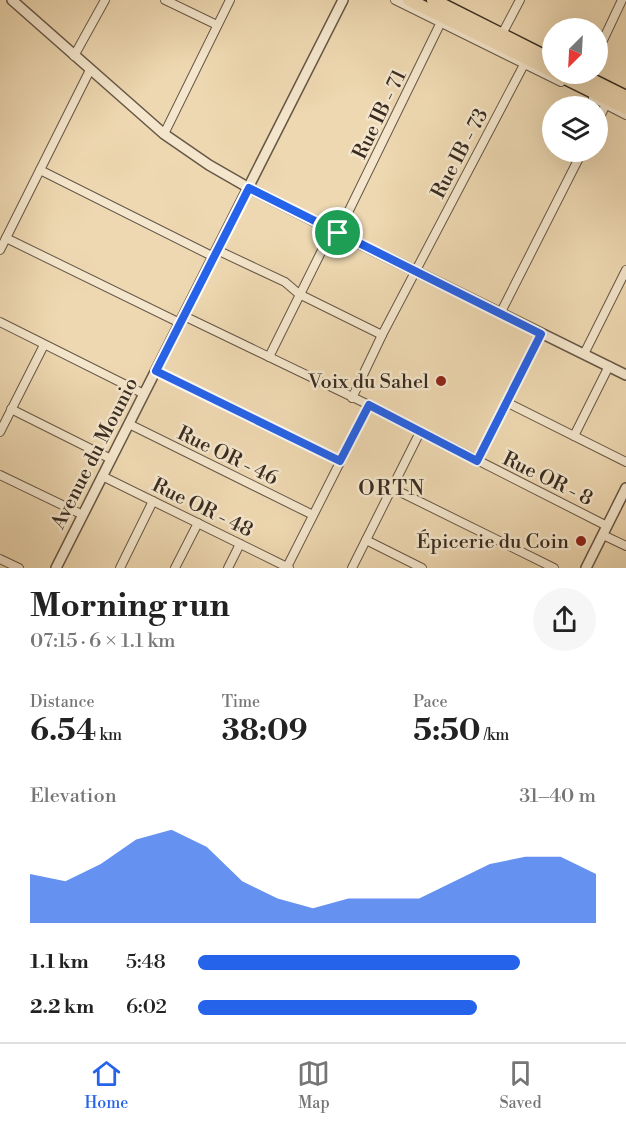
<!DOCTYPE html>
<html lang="en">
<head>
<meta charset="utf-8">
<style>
  :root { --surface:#fff; --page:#f6f6f6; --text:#222; --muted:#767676; --line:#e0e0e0; --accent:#2563eb }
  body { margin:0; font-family:"Libre Bodoni",serif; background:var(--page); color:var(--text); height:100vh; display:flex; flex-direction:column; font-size:22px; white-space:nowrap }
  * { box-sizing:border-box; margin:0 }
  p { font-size:20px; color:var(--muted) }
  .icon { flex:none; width:33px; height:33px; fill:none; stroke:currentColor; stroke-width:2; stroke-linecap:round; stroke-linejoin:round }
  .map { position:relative; height:568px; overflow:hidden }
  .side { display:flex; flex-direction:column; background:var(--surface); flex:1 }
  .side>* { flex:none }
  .needle { width:39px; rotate:204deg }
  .controls { position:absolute; left:542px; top:18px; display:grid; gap:12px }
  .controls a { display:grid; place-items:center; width:66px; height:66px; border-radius:50%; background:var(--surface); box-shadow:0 6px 24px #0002; font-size:30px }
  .pin { position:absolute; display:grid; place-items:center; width:51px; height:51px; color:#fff; margin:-26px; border:3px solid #fff; border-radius:50%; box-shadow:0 2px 6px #0007 }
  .round { display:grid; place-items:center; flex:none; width:63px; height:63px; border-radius:32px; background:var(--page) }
  .headline { display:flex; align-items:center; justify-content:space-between; height:102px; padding:0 30px }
  h1 { font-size:33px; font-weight:800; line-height:45px }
  .metrics { display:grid; grid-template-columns:repeat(3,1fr); gap:9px; height:102px; padding:6px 30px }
  .metrics div { display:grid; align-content:center }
  .metrics b { font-size:30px; font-weight:800 }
  .metrics small { font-size:16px; font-weight:400 }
  .metrics p { font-size:16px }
  .chart { height:168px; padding:12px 30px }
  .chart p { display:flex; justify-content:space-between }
  .chart svg { width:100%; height:108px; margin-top:6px; fill:var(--accent); opacity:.7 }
  ul { padding:0 30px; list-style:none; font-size:20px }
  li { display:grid; grid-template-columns:96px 72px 1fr; align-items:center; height:45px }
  li i { height:15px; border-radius:8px; background:var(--accent) }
  .tab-bar { display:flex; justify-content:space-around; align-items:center; height:84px; border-top:2px solid var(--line); background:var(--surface); font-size:16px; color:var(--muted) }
  .tab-bar a { display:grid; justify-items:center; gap:3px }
  .tab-bar .selected { color:var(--accent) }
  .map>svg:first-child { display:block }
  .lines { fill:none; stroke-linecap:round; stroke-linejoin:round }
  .minor-casing { stroke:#665746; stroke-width:10 }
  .tertiary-casing { stroke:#665746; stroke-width:12 }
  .primary-casing { stroke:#382c22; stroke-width:15 }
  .minor { stroke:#f4e6cc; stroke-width:8 }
  .tertiary { stroke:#f4e6cc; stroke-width:9 }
  .primary { stroke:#eed8b1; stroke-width:12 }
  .route-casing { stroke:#fff; stroke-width:12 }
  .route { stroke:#2563eb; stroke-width:8 }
  .poi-dot { fill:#8f2418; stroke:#f4e6cc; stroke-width:2 }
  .labels { text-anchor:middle; stroke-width:5; stroke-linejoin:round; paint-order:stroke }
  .street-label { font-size:20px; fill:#382c22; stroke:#f4e6cc }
  .poi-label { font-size:20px; fill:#382c22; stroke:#f4e6cc; text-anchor:end }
  .neighbourhood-label { font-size:21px; letter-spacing:1.5px; fill:#382c22; stroke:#f4e6cc }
</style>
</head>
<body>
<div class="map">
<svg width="626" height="568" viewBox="0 0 626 568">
  <rect width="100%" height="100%" fill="#eed8b1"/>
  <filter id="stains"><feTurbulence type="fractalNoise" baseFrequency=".00333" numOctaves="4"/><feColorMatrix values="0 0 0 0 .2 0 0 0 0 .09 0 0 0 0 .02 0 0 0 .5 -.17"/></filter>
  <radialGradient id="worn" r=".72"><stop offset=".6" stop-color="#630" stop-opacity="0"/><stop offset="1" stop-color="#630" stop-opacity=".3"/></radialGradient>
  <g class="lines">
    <g class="minor-casing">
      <g id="minor">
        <path d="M165 0 217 25"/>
        <path d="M395 0 561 82"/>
        <path d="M502 34 520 0"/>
        <path d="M597 53 622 0"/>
        <path d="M74 56 105 0"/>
        <path d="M593 98 626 115"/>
        <path d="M597 123 607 102"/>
        <path d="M164 134 230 0"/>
        <path d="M40 170 214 257"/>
        <path d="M338 233 442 20"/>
        <path d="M6 238 180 323"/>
        <path d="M0 250 90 70"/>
        <path d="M217 250 285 282 299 294 382 335"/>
        <path d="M500 314 582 152"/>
        <path d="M184 316 369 405 607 526"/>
        <path d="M0 322 144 394"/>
        <path d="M584 354 626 270"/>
        <path d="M269 357 332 230"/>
        <path d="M156 371 340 461"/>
        <path d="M352 398 382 335 529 55"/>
        <path d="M506 402 626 462"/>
        <path d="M11 409 111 459"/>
        <path d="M129 424 313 515"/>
        <path d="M0 432 44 345"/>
        <path d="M574 436 609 366"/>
        <path d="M477 461 541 334"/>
        <path d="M0 475 83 515"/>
        <path d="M102 476 289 568"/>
        <path d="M392 488 554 568"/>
        <path d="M603 535 626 546"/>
        <path d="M366 540 422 568"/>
        <path d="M0 559 19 568"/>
        <path d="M287 567 369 405"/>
        <path d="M120 568 153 501"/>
        <path d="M175 568 198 523"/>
        <path d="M228 568 240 544"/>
        <path d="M352 568 420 432"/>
      </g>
    </g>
    <g class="tertiary-casing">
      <g id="tertiary">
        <path d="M12 0 164 134 209 165 249 188 332 230 626 375"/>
        <path d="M56 568 343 0"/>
        <path d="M586 568 626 488"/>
      </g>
    </g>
    <g class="primary-casing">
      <g id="primary">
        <path d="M409 0 552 71"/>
        <path d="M433 0 552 60"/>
        <path d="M557 74 626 108"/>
        <path d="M580 74 626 97"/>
      </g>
    </g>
    <use href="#minor" class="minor"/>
    <use href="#tertiary" class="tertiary"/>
    <use href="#primary" class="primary"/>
  </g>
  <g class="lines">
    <g class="route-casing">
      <path id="route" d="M249 188 541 334 477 461 369 405 340 461 156 371Z"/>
    </g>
    <use href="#route" class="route"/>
  </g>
  <g class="poi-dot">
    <circle cx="441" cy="381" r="6"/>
    <circle cx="581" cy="541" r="6"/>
  </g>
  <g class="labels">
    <g class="street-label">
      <text transform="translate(379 114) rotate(-64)" y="7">Rue IB - 71</text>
      <text transform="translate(459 153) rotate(-62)" y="7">Rue IB - 73</text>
      <text transform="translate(94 453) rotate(-63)" y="7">Avenue du Mounio</text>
      <text transform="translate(228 455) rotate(26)" y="7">Rue OR - 46</text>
      <text transform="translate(548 478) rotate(26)" y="7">Rue OR - 8</text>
      <text transform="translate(203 507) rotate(26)" y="7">Rue OR - 48</text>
    </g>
    <g class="poi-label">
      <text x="429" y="388">Voix du Sahel</text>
      <text x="569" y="548">Épicerie du Coin</text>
    </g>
    <g class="neighbourhood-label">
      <text x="392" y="495">ORTN</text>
    </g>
  </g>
  <rect width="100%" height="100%" filter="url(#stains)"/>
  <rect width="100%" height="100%" fill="url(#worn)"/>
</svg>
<div class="controls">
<a><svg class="needle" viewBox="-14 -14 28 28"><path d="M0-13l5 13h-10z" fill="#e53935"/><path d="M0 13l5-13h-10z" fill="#767676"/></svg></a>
<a><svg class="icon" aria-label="layers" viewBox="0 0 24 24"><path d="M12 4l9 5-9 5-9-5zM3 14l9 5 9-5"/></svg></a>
</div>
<div class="pin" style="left:338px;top:233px;background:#1e9e55"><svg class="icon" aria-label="arrive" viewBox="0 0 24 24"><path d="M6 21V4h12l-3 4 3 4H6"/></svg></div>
</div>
<section class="side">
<div class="headline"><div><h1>Morning run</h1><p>07:15 · 6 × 1.1 km</p></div><a class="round"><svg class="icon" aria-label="share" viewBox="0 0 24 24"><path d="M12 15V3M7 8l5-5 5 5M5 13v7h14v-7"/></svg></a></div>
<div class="metrics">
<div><p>Distance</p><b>6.54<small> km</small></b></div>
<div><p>Time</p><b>38:09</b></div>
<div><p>Pace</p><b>5:50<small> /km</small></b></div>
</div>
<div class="chart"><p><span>Elevation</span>31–40 m</p>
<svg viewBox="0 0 160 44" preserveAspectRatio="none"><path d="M0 44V24L10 27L20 20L30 10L40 6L50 13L60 27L70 34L80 38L90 34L100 34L110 34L120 27L130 20L140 17L150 17L160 24V44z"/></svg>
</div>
<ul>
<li><b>1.1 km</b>5:48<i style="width:81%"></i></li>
<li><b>2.2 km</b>6:02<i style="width:70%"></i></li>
</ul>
</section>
<nav class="tab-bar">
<a class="selected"><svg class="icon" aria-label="home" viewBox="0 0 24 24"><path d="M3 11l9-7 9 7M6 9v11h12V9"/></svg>Home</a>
<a><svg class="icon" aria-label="map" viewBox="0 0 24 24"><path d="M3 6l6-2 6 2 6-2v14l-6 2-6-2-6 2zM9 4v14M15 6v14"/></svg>Map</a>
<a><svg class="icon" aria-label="saved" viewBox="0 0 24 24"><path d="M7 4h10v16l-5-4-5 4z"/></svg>Saved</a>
</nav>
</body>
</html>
